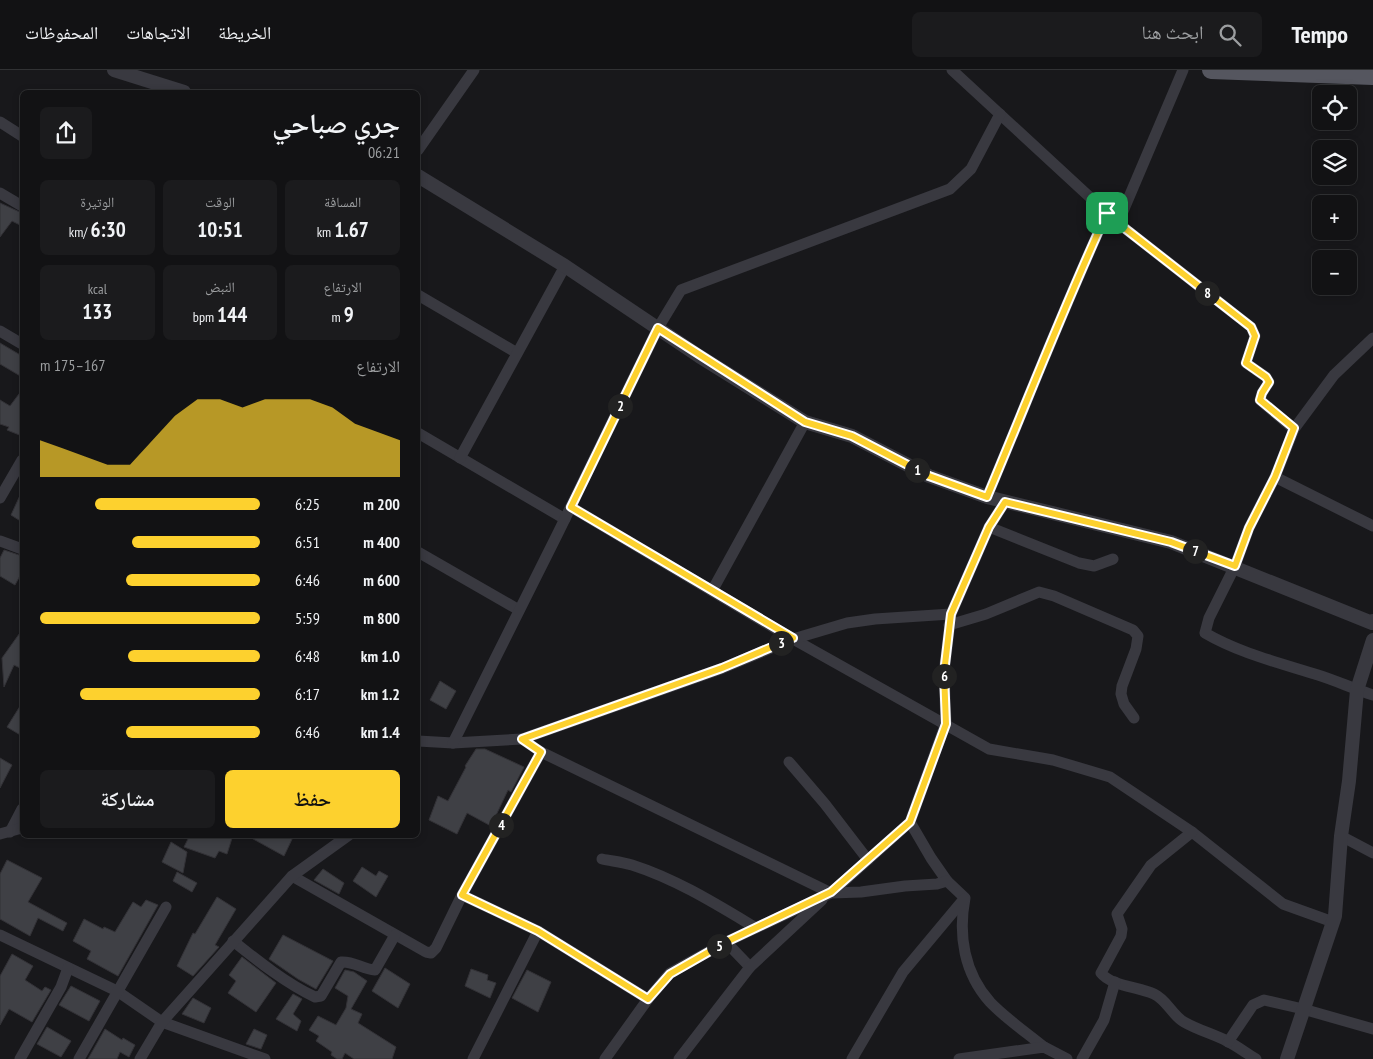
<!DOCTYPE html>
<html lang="ar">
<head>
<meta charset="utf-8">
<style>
  :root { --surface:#121214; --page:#1b1b1d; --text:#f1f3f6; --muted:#9c9ea0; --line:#313234; --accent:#fdd12e }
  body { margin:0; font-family:"PT Sans Narrow","Noto Naskh Arabic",sans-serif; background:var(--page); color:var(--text); direction:rtl; height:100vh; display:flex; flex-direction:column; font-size:19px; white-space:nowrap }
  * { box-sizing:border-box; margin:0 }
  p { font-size:16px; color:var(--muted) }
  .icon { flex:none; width:28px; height:28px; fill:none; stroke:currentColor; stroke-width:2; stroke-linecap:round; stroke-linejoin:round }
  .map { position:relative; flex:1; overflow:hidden; direction:ltr }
  .details { position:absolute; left:20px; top:20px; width:400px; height:748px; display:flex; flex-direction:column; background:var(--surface); border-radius:8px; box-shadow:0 2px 8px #0003,0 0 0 1px var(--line); direction:rtl }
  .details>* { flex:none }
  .tools { position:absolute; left:1312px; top:15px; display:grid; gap:10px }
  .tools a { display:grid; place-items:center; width:45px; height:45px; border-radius:8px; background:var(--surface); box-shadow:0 2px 8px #0003,0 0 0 1px var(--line); font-size:25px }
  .pin { position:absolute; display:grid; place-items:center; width:42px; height:42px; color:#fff; margin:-21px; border-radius:10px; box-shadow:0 2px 8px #0006 }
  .km { position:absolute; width:25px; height:25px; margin:-12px; border-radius:50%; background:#222; color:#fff; font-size:14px; line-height:25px; text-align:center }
  .round { display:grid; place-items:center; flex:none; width:52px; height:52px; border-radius:8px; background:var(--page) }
  .summary { display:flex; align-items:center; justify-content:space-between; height:85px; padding:0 20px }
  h1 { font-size:28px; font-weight:600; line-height:38px }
  .metrics { display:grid; grid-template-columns:repeat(3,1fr); gap:8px; height:85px; padding:5px 20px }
  .metrics div { display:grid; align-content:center; border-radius:8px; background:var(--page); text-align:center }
  .metrics b { font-size:21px; font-weight:600 }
  .metrics small { font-size:14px; font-weight:400 }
  .metrics p { font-size:14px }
  .chart { height:140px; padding:10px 20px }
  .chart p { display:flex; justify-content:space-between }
  .chart svg { width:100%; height:90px; margin-top:5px; fill:var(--accent); opacity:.7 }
  .action { display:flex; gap:10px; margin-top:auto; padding:10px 20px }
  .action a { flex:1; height:58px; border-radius:8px; background:var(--accent); color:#111; font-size:20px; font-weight:600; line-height:58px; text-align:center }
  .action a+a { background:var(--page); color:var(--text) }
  ul { padding:0 20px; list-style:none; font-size:16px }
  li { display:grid; grid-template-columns:80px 60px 1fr; align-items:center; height:38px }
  li i { height:12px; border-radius:6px; background:var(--accent) }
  header { display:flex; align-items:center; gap:30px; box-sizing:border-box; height:70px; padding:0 25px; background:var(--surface); border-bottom:1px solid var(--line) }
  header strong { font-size:24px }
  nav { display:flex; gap:28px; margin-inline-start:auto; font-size:18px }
  .search { width:350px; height:45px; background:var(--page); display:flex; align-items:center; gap:12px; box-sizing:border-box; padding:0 18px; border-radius:8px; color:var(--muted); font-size:19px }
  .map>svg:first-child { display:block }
  .building { fill:#3f4045; stroke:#333237 }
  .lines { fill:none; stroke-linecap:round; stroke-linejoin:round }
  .minor { stroke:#393940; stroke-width:11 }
  .tertiary { stroke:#393940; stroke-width:14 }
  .primary { stroke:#55565f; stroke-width:18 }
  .route-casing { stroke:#fff; stroke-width:10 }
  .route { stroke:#fdd12e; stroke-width:6 }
</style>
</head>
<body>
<header>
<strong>Tempo</strong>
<div class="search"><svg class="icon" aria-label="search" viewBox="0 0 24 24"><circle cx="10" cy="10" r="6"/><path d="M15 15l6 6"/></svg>ابحث هنا</div>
<nav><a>الخريطة</a><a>الاتجاهات</a><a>المحفوظات</a></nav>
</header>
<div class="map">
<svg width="1373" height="989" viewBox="0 0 1373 989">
  <rect width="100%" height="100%" fill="#18181b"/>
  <g class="building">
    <path d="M0 133 22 143V156L12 151 0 167Z"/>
    <path d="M0 273 22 286V307L0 294Z"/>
    <path d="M22 320V366L7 360 9 357 0 354V330L10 336Z"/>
    <path d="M22 421V452L11 445Z"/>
    <path d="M4 480 22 486V502L15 515 0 506V488Z"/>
    <path d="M22 560V599L14 595 4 617 2 588Z"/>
    <path d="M440 611 456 621 446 639 430 630Z"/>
    <path d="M22 633V666L7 657Z"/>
    <path d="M476 679H485L524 697 511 722 508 720 491 756 467 743 457 764 429 750 438 726 448 731 466 697 465 696Z"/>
    <path d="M0 688 12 695 0 718Z"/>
    <path d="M190 765H233L227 784 219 781 215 788 184 777Z"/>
    <path d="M246 765H294L284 786Z"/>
    <path d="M171 772 187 782 183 803 162 792Z"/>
    <path d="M7 790 42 808 28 832 67 853 63 861 38 848 30 866 0 849V804Z"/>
    <path d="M362 797 376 806 379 801 388 806 376 827 353 811Z"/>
    <path d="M323 799 344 813 339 824 314 810Z"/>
    <path d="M177 802 197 813 192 822 173 811Z"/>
    <path d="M217 827 236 839 215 875 219 877 193 906 177 896 193 863 195 864Z"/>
    <path d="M146 830 158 835 118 906 87 889 91 881 73 871 84 849 103 859 104 857 115 862 133 832 141 837Z"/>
    <path d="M283 865 333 891 316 919 298 909 269 889Z"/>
    <path d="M12 884 33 896 25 910 42 921 45 917 51 920 32 952 9 939 0 955V906Z"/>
    <path d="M242 887 276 913 256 942 228 923 236 911 229 905Z"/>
    <path d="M385 898 410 914 398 938 372 921Z"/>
    <path d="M471 899 488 905 487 910 496 913 490 928 465 916Z"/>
    <path d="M345 900 354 902 367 911 351 939 362 944 358 953 396 977 392 989H354L345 983 342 989H337L331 985 332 982 316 971 319 966 309 960 318 946 336 955 346 938 348 926 335 918Z"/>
    <path d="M527 900 551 912 538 942 512 928Z"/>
    <path d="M71 916 100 931 89 951 59 935Z"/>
    <path d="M293 924 302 929 293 944 301 951 297 961 276 949Z"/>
    <path d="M193 928 211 938 204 953 182 944Z"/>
    <path d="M47 957 71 971 61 987 37 974Z"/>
    <path d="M105 959 122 970 123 968 135 975 129 987 120 982 117 989H88Z"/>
    <path d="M254 959 267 965 261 979 246 974Z"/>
  </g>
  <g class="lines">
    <g class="minor">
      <path d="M952 0 1107 143C1064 236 1027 332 987 427"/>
      <path d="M0 52 22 66"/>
      <path d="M418 80 474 0"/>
      <path d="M0 123 22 136"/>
      <path d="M1107 143 1118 153 1251 257 1255 266 1246 293 1266 307 1269 312 1262 323 1260 330 1294 359"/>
      <path d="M1118 153 1183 0"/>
      <path d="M418 225 517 283"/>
      <path d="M0 261 22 274"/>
      <path d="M1373 268 1334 305 1294 359 1275 407 1249 458 1235 496 1209 548 1205 563C1239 583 1280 593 1318 605 1337 611 1354 619 1373 625"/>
      <path d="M418 363 565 449"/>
      <path d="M460 388 565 196"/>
      <path d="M1275 407 1373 456"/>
      <path d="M0 428 22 390"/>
      <path d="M571 437 793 569 989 679 1053 690 1110 707 1192 762 1283 834 1333 852"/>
      <path d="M989 457 1079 493 1094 496 1113 489"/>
      <path d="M0 471 22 479"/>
      <path d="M418 482 519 540"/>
      <path d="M712 521 805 352"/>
      <path d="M949 555 986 544 1039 522 1054 526 1133 560 1138 566 1136 579 1122 616 1121 624 1124 634 1134 648"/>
      <path d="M522 669 723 598 793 569 847 553 875 549 951 544"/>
      <path d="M418 671 453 673 522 669 541 682 831 823 910 752 946 653 944 603 951 544 989 457 1005 432"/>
      <path d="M453 673 558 463 658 258 681 220 950 119 971 99 1000 44"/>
      <path d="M789 692 825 734 868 790"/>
      <path d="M910 752 931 788 947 811"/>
      <path d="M10 762 22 739"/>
      <path d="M1192 762 1151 795 1117 844 1122 859 1121 866 1101 903C1111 916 1139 917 1154 924 1167 930 1172 945 1184 952 1198 960 1213 964 1227 971 1237 976 1246 983 1256 989"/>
      <path d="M0 764 22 758"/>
      <path d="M1341 766 1373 783"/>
      <path d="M602 789C611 791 622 792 632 795 676 809 716 834 756 858"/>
      <path d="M292 806 426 882 431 883 436 878 462 825 541 682"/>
      <path d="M462 825 538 861 648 929"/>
      <path d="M0 865 117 921 162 952 265 989"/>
      <path d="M233 871C258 891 287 914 315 927L321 926 341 892C354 891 362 899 375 900L395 865"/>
      <path d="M726 872 750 897"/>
      <path d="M1228 972 1253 935 1264 930 1303 939 1373 959"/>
      <path d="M20 989 61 917 68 898"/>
      <path d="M79 989 166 837"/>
      <path d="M140 989 162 952 292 806 349 765"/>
      <path d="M473 989 538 861"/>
      <path d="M605 989 648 929 670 903 726 872 831 823 861 822 905 816 937 814 947 811 965 828C958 865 964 903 990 932 1005 948 1027 963 1044 977"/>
      <path d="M679 989 750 897 822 830"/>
      <path d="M852 989 903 902 964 829"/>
      <path d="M959 989 1044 977 1067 989"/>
      <path d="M1082 989 1104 950 1115 912"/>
    </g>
    <g class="tertiary">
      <path d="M114 0 184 22"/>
      <path d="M418 106 565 196 699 286 805 352 852 366 929 406 987 427 1171 472 1372 553 1373 551"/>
      <path d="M1287 989 1335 846 1341 766 1349 711 1357 620 1373 570"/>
    </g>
    <path class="primary" d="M1211 0 1373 6"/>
  </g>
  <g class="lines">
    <g class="route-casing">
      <path id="route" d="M1107 143 1118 153 1251 257 1255 266 1246 293 1266 307 1269 312 1262 323 1260 330 1294 358 1275 407 1249 458 1235 496 1171 472 1005 432 989 457 951 544 944 603 946 654 910 752 831 822 726 872 670 904 648 929 538 861 462 825 541 682 522 669 722 598 793 568 571 437 658 258 805 352 852 366 929 406 987 427C1027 332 1064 236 1107 143Z"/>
    </g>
    <use href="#route" class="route"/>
  </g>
</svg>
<div class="tools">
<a><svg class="icon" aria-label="locate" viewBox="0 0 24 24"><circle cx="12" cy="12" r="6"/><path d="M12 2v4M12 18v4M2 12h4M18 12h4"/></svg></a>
<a><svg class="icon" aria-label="layers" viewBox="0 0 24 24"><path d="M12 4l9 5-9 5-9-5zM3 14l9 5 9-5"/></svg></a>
<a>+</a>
<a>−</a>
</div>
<div class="pin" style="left:1107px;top:143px;background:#1e9e55"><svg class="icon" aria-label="arrive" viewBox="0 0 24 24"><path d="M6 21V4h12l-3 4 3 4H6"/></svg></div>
<b class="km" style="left:917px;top:400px">1</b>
<b class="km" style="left:620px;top:336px">2</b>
<b class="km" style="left:781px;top:573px">3</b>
<b class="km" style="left:501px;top:755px">4</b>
<b class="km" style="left:719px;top:876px">5</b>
<b class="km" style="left:944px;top:606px">6</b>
<b class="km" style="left:1195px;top:481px">7</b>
<b class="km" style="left:1207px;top:223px">8</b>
<section class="details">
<div class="summary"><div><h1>جري صباحي</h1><p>06:21</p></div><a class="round"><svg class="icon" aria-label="share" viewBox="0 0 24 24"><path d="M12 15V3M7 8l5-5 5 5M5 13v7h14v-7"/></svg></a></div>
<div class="metrics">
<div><p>المسافة</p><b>1.67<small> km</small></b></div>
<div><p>الوقت</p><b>10:51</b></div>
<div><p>الوتيرة</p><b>6:30<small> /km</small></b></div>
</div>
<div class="metrics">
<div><p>الارتفاع</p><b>9<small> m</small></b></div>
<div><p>النبض</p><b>144<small> bpm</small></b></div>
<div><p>kcal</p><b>133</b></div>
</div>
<div class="chart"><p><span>الارتفاع</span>167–175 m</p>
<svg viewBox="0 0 160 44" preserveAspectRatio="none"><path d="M0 44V26L10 30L20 34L30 38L40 38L50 26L60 14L70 6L80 6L90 10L100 6L110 6L120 6L130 10L140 18L150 22L160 26V44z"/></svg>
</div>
<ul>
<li><b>200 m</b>6:25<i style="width:75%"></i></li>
<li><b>400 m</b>6:51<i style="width:58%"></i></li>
<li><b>600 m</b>6:46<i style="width:61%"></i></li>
<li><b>800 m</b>5:59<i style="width:100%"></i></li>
<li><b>1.0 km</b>6:48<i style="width:60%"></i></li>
<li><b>1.2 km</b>6:17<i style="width:82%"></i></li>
<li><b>1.4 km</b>6:46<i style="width:61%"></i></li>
</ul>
<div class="action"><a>حفظ</a><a>مشاركة</a></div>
</section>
</div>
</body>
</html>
